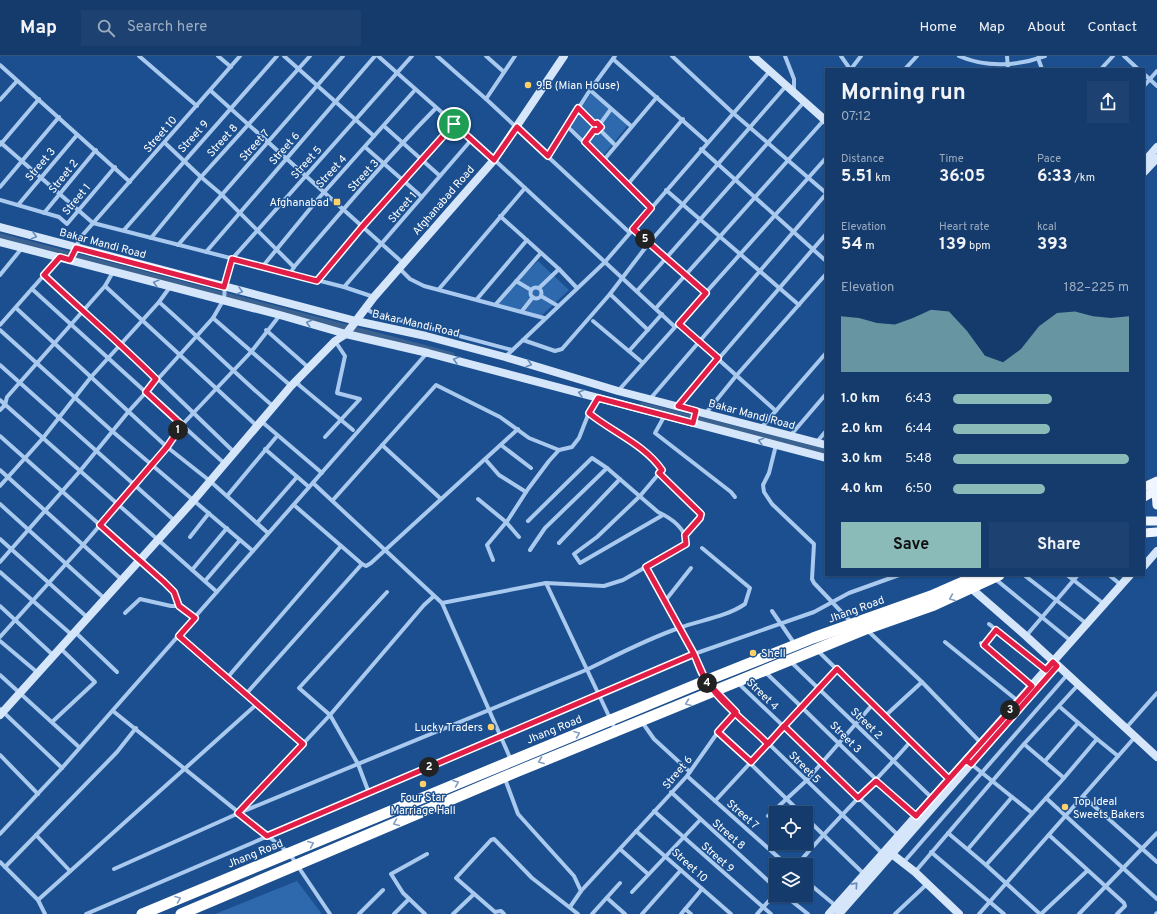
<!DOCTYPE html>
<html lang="en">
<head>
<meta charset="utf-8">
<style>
  :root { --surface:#143b6b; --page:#1d4271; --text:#f1f3f6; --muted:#9dadc1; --line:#33557e; --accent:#8bbbb9 }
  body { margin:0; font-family:Overpass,sans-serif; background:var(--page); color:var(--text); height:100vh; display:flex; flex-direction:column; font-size:15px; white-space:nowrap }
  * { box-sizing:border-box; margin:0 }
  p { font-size:13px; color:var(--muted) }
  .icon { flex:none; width:22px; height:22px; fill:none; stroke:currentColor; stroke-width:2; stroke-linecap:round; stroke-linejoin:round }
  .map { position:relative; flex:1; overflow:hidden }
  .sheet { position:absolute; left:825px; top:12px; width:320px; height:508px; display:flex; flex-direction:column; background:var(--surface); border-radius:0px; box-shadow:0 1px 3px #0004,0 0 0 1px var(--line) }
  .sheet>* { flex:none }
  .tools { position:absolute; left:769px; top:750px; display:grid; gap:8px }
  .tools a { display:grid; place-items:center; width:44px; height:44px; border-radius:0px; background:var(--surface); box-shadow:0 1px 3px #0004,0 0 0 1px var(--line); font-size:20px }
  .pin { position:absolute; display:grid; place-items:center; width:34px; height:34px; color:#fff; margin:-17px; border:2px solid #fff; border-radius:50%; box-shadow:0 1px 4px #0007 }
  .km { position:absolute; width:20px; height:20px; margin:-10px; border-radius:50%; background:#222; color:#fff; font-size:11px; line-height:20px; text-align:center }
  .round { display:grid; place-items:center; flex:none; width:42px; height:42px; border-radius:0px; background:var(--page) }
  .head { display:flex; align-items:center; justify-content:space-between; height:68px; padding:0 16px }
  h1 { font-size:22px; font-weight:700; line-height:30px }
  .figures { display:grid; grid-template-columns:repeat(3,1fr); gap:6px; height:68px; padding:4px 16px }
  .figures div { display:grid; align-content:center }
  .figures b { font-size:17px; font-weight:700 }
  .figures small { font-size:11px; font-weight:400 }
  .figures p { font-size:11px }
  .chart { height:112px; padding:8px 16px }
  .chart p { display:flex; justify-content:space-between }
  .chart svg { width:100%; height:72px; margin-top:4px; fill:var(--accent); opacity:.7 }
  .button { display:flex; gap:8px; margin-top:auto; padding:8px 16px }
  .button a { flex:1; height:46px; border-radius:0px; background:var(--accent); color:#111; font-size:16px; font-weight:700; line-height:46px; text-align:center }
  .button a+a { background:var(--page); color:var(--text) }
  ul { padding:0 16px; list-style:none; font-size:13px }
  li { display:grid; grid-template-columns:64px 48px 1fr; align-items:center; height:30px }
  li i { height:10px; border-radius:5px; background:var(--accent) }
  header { display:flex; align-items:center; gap:24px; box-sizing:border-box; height:56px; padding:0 20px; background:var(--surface); border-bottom:1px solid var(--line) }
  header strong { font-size:19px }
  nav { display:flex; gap:22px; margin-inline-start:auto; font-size:14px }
  .search { width:280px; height:36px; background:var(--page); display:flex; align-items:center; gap:10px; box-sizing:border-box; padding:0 14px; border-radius:0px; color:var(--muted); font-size:15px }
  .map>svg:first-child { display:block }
  .green { fill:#2e69ad }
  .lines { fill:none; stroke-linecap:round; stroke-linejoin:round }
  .canal { stroke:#3c6290; stroke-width:5.5 }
  .street { stroke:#a9c9ee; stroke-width:4 }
  .secondary { stroke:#d6e6fa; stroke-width:8 }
  .primary { stroke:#f0f6ff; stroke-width:9 }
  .highway { stroke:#fff; stroke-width:11 }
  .oneway { stroke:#668bba }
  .oneway2 { stroke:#829ec1 }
  .route-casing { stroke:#fff; stroke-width:8 }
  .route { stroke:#e11d48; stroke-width:5 }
  .poi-dot { fill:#ffd166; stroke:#1b4f8f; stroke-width:1.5 }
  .labels { text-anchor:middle; stroke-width:3; stroke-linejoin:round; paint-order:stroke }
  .poi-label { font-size:11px; fill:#fff; stroke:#1b4f8f; text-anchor:start }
  .street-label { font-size:11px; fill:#fff; stroke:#1b4f8f }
</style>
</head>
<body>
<header>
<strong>Map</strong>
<div class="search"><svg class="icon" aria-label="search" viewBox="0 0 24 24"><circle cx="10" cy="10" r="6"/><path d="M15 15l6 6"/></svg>Search here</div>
<nav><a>Home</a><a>Map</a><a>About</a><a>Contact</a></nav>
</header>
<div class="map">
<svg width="1157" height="858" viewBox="0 0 1157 858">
  <rect width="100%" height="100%" fill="#1b4f8f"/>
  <g class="green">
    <path d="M591 37 628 69 602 101 570 69Z"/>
    <path d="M538 205 569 234 541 260 495 247Z"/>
    <path d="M297 825 322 858H215Z"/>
  </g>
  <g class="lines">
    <g class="canal">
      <path d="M0 180 452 299"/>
      <path d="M642 349 826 396"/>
    </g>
    <g class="street">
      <path d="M139 0 197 50"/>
      <path d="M218 0 231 11"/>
      <path d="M284 0 374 80"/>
      <path d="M378 0 472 83 674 270"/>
      <path d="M437 0 486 43 630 177"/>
      <path d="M486 0 504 16"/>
      <path d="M672 0 733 57 826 137"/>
      <path d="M785 0 794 23V36"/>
      <path d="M841 0 850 13"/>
      <path d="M959 0C986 12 1018 10 1045 0"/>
      <path d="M1007 0 1008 13"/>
      <path d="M1124 0 1138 13"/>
      <path d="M1038 2 1042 13"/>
      <path d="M613 3 707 86"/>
      <path d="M0 9 130 126"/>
      <path d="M851 13 861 0"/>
      <path d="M905 13 917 0"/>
      <path d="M1101 13 1113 0"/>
      <path d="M1144 18 1157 30"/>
      <path d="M1144 30 1157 15"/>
      <path d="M590 34 631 70"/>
      <path d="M211 35 403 207"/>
      <path d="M486 43 515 0"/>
      <path d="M0 44 17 25"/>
      <path d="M578 52 594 68"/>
      <circle cx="597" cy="71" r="4"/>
      <path d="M600 68 611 53"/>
      <path d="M567 70 651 152"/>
      <path d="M385 71 440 120"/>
      <path d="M600 74 615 89"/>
      <path d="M0 86 93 167 344 231 374 241"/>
      <path d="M585 86 594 74"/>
      <path d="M165 87 201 121 221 138 294 211"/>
      <path d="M0 89 39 43"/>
      <path d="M365 91 422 141"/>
      <path d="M701 93 826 205"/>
      <path d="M548 100 590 34 615 0"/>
      <path d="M603 105 657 41"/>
      <path d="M628 128 683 63"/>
      <path d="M0 131 59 61"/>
      <path d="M666 134 799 249"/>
      <path d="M0 144 59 161 67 168 115 111"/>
      <path d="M18 149 77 79"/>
      <path d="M44 157 96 94"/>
      <path d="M500 160 559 213 577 232"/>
      <path d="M633 173 706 237"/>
      <path d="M124 174 277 0"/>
      <path d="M151 182 201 121 310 0"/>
      <path d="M178 189 343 0"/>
      <path d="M206 196 375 0"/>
      <path d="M70 204 80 182 240 0"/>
      <path d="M263 210 318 143 415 34"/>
      <path d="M399 212 410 223 424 230 544 262"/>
      <path d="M290 218 294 211C340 157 386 103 436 52"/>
      <path d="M0 219 22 192"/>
      <path d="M44 219 83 256 122 288 235 397"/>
      <path d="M317 225 362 171 454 68"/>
      <path d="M516 225 531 234"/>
      <path d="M105 230 257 370"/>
      <path d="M344 231 472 83"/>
      <circle cx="536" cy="237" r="5.5"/>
      <path d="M539 232 559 213"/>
      <path d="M32 233 225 408"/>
      <path d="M439 233 525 132"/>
      <path d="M637 235 804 46"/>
      <path d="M610 238 648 274"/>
      <path d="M541 240 558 250"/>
      <path d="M477 243 527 184"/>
      <path d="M159 246C198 280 234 317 274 351"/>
      <path d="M496 248 541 197"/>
      <path d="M16 252 167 391 210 425 268 477"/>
      <path d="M365 252 373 257 512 294"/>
      <path d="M656 252 824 64"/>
      <path d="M522 255 533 241"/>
      <path d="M213 262 291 330"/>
      <path d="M593 265 643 307"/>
      <path d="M679 268 776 355"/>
      <path d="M0 269 60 201"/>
      <path d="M0 274 112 375 253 495"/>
      <path d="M266 274 309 312"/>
      <path d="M523 284 555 295 562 293 610 238 649 187 786 30"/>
      <path d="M629 295 662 258"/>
      <path d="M505 301 604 207 770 15"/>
      <path d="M0 309 175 465"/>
      <path d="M297 324 299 329 353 374"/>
      <path d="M618 335 826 102"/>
      <path d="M650 343 826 138"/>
      <path d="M0 344 217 536"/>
      <path d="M678 350 826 178"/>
      <path d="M0 354 5 349 7 341 105 230 113 216"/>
      <path d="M589 357C612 376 644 388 662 414L640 440 597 481 574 498 580 507 663 459"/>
      <path d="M706 357 736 320 826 218"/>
      <path d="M665 359 655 377 731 436 735 441"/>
      <path d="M261 365 322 417"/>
      <path d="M761 372 826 297"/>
      <path d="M0 380 164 526 174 536 179 550 195 562"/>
      <path d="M790 380 826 338"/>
      <path d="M325 381 360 343 337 337 345 300 335 285"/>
      <path d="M816 387 826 375"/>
      <path d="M382 389 441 443"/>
      <path d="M501 389 531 412"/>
      <path d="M776 389 769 417 763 429 764 436 772 448 814 488 812 523 814 527 851 566"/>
      <path d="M265 393 309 431"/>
      <path d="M485 403 499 419 526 436"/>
      <path d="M0 414 122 524"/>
      <path d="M659 417 701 458 700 462 685 479"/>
      <path d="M313 427 442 547 511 704"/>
      <path d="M0 430 43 382 91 321 159 246 170 231"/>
      <path d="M227 440 277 380"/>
      <path d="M478 443 506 466 519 481"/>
      <path d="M333 444 436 329 500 361 529 382 559 394"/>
      <path d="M0 448 105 543"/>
      <path d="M294 449 362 508"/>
      <path d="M257 467 297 421"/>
      <path d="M190 481 209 457"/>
      <path d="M0 483 88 562"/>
      <path d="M559 487 620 423"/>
      <path d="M530 494 545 472 607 412"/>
      <path d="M493 504 487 489 508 464 528 433 549 405 559 394 572 391 579 382 588 359 599 342"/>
      <path d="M0 506 80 415 129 355 213 262 224 243 225 231 232 203 412 0"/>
      <path d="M646 511 694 598 705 625 715 636 883 798"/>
      <path d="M192 514 227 472"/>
      <path d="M0 516 72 579"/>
      <path d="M1024 519 1087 568"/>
      <path d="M1067 519 1104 548"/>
      <path d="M1109 519 1121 529"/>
      <path d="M994 522 1071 585"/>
      <path d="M205 525 240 484"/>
      <path d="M546 527 616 675"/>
      <path d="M665 545 691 512"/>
      <path d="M442 547 546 527 604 530 623 524 686 488C687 473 671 462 658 456L607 412 592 402 528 465"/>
      <path d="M0 550 54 600"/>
      <path d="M772 555 794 587"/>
      <path d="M125 557 140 543 171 550H179"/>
      <path d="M989 568 1046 614"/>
      <path d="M867 574 922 626 981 687"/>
      <path d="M75 576 117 616"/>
      <path d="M179 580 303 688"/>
      <path d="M1026 580 1078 519"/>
      <path d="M0 581 83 489 167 391 182 369 251 296 280 259"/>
      <path d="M0 585 38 617"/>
      <path d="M945 586 1018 645"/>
      <path d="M981 587 1032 630"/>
      <path d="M984 589 996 574"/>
      <path d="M817 594 949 723"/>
      <path d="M790 605 932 742"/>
      <path d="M764 615C815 663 864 714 916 760"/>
      <path d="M0 619 79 691"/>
      <path d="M227 622 341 490"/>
      <path d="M737 626 899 780"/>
      <path d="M246 638 362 508 366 510 371 507 518 373"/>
      <path d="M1060 651 1097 683 1064 722"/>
      <path d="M0 653 62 712"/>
      <path d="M113 655 289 797 330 858"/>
      <path d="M885 660 922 626"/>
      <path d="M52 666 95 626 60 592"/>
      <path d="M642 666 654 683 690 716"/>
      <path d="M1126 672 1157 637"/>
      <path d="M718 676 801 757"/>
      <path d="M1097 683 1118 700"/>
      <path d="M0 699 38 738"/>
      <path d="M1045 705 1078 667"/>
      <path d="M971 708 1032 757"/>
      <path d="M687 720 787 809"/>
      <path d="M505 723 518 758 574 820 581 835"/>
      <path d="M671 736 776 832"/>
      <path d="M369 737 358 708 330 659 299 632 387 536"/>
      <path d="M1084 741 1157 806"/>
      <path d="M1046 742 1157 843"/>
      <path d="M715 745 837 613"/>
      <path d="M240 755 330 659 424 549 434 540"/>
      <path d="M654 755 771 858"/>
      <path d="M768 760 806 725 873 648"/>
      <path d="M806 762 864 818"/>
      <path d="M636 775 731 858"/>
      <path d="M948 777 986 809 1040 858"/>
      <path d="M0 778 62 712 427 297"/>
      <path d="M36 779 70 815"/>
      <path d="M1049 779 1124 847 1125 850 1117 858"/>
      <path d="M620 793 648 818"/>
      <path d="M968 793 1012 741"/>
      <path d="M931 796 1004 858"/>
      <path d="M0 806 38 844 45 858"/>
      <path d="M903 807 1067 619"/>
      <path d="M797 809C833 766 874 728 911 685"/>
      <path d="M986 809 1064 722 1024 688"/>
      <path d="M5 811 117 696 136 672"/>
      <path d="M114 813 239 757 586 614C617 599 647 583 679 572 701 564 726 561 745 548L750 532 702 492"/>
      <path d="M915 816 1024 688 1078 629"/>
      <path d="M806 825 836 850"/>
      <path d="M632 836 700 764"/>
      <path d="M784 839 808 858"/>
      <path d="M607 842 625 858"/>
      <path d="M38 844 257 648"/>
      <path d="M570 851 581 835 687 720 718 676 736 656"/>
      <path d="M685 853 691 858"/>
      <path d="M86 858 694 598 814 556 849 537 899 519"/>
      <path d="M359 858 383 834"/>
      <path d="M394 858 409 843"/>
      <path d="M425 858 403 837 391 818 427 798"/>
      <path d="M453 858 474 838"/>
      <path d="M504 858 501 855 495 856 456 822 491 784 494 783 532 822 578 858"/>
      <path d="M592 858 620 827"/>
      <path d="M642 858 681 814"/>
      <path d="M681 858 702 833"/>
      <path d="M757 858 776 837"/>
      <path d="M895 858 927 828"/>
      <path d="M979 858 1135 681"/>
      <path d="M1041 858 1087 815"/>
      <path d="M1079 858 1157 777"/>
      <path d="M1156 858 1157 857"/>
    </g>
    <g class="secondary">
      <path d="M753 0 826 65"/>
      <path d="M1144 106 1157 91"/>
      <path d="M1144 116 1157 102"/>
      <path d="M0 171 356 265 426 280 505 301 618 335 826 389"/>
      <path d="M0 186 280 259 346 278 428 297 826 402"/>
      <path d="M1144 510 1157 495"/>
      <path d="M972 533 1026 580 1157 701"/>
      <path d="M0 659 194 444 291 330 335 285 346 278 374 241 494 104 564 0"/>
      <path d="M888 795 915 816 959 858"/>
      <path d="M829 858 1130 519"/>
      <path d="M839 858 1020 652"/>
    </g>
    <g class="primary">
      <path d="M1144 431 1157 425"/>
      <path d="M1156 435 1157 449"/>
      <path d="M1144 441 1157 434"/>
      <path d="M1144 465H1157"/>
      <path d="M1144 477 1157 476"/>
    </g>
    <g class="highway">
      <path d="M142 858 705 625 813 582 931 540 979 519"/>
      <path d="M181 858 516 716 866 573 934 549 999 519"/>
    </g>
  </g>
  <defs><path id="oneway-chevron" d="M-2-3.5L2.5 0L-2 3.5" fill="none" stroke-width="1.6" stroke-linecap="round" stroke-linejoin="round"/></defs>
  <g class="oneway">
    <use href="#oneway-chevron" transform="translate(34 180) rotate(15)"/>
    <use href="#oneway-chevron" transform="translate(156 227) rotate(-165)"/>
    <use href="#oneway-chevron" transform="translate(240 235) rotate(15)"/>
    <use href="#oneway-chevron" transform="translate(309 267) rotate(-164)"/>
    <use href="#oneway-chevron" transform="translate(456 304) rotate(-165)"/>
    <use href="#oneway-chevron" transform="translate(529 308) rotate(17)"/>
    <use href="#oneway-chevron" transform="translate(581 337) rotate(-165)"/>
    <use href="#oneway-chevron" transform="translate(761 385) rotate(-165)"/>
    <use href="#oneway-chevron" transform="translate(855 829) rotate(-48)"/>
  </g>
  <g class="oneway2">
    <use href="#oneway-chevron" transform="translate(952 542) rotate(157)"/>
    <use href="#oneway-chevron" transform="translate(688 647) rotate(159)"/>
    <use href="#oneway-chevron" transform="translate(577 678) rotate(-22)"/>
    <use href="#oneway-chevron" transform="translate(541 705) rotate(158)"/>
    <use href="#oneway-chevron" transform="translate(456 727) rotate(-23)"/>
    <use href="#oneway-chevron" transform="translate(396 767) rotate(157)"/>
    <use href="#oneway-chevron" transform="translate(311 788) rotate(-23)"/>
    <use href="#oneway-chevron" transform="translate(178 843) rotate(-22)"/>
  </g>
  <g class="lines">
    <g class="route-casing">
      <path id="route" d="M454 68 362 171 317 225 232 203 224 231 76 192 70 204 60 201 44 219C81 254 120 287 156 323L146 336 182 369 167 391 100 469 164 526 174 536 179 550 195 562 179 580 303 688 238 757 267 780 694 598C698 607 701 618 707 626 723 649 748 668 768 688L784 670 858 742 876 725 916 760 1032 630 984 589 996 574 1046 614 1053 606 1057 610 971 708 966 704 949 723 837 613C808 644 780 675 751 706L718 676 736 656 706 625 694 598 646 511 686 488 685 479 700 462 701 458 659 417 662 414C644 388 612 376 589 357L598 342 693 367 696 355 678 350 718 302 679 268 706 237 633 173 651 152 585 86 594 74 597 75 601 71 597 67 594 68 578 52 548 100 517 71 494 104 454 68"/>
    </g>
    <use href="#route" class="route"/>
  </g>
  <g class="poi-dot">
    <circle cx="528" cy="29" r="4"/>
    <rect x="333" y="142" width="8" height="8" rx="2"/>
    <circle cx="753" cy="597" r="4"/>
    <circle cx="491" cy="671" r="4"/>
    <circle cx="423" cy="728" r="4"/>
    <circle cx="1065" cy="751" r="4"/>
  </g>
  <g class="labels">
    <g class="poi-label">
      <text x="536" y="33">9.B (Mian House)</text>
      <text x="329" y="150" text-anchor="end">Afghanabad</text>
      <text x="761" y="601">Shell</text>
      <text x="483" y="675" text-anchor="end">Lucky Traders</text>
      <text x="423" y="745" text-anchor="middle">Four Star<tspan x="423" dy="13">Marriage Hall</tspan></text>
      <text x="1073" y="749">Top Ideal<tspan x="1073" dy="13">Sweets Bakers</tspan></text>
    </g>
    <g class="street-label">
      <text transform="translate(160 78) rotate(-49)" y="4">Street 10</text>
      <text transform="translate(193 80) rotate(-48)" y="4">Street 9</text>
      <text transform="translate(222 84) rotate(-48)" y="4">Street 8</text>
      <text transform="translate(254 89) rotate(-48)" y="4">Street 7</text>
      <text transform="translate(284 92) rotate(-49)" y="4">Street 6</text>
      <text transform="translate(306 106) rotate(-48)" y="4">Street 5</text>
      <text transform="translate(40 108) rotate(-50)" y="4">Street 3</text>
      <text transform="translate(331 115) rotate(-48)" y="4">Street 4</text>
      <text transform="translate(363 119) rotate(-47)" y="4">Street 3</text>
      <text transform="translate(63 120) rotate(-51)" y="4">Street 2</text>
      <text transform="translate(76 143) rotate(-50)" y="4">Street 1</text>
      <text transform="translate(443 144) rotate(-49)" y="4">Afghanabad Road</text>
      <text transform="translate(402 151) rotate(-49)" y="4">Street 1</text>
      <text transform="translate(103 187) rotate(15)" y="4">Bakar Mandi Road</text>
      <text transform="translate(416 267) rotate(13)" y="4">Bakar Mandi Road</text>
      <text transform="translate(752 358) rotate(15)" y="4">Bakar Mandi Road</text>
      <text transform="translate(856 553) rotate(-20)" y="4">Jhang Road</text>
      <text transform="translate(763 638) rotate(44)" y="4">Street 4</text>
      <text transform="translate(867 667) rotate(44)" y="4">Street 2</text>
      <text transform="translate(554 673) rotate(-22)" y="4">Jhang Road</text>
      <text transform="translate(846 681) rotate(45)" y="4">Street 3</text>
      <text transform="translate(805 711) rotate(45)" y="4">Street 5</text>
      <text transform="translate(677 716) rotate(-50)" y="4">Street 6</text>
      <text transform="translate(743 758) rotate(41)" y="4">Street 7</text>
      <text transform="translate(729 778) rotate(41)" y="4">Street 8</text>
      <text transform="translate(255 797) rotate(-22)" y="4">Jhang Road</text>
      <text transform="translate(718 801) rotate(41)" y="4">Street 9</text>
      <text transform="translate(690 809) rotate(42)" y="4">Street 10</text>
    </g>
  </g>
</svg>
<div class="tools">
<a><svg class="icon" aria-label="locate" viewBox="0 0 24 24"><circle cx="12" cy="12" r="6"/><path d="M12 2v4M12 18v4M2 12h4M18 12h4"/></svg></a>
<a><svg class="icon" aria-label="layers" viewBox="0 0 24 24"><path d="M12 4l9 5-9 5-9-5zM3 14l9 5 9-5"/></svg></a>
</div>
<div class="pin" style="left:454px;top:68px;background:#1e9e55"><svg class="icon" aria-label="arrive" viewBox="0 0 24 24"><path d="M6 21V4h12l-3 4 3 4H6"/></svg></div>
<b class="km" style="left:178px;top:374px">1</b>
<b class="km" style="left:429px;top:711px">2</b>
<b class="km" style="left:1010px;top:654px">3</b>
<b class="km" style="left:707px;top:627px">4</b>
<b class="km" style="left:645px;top:183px">5</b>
<section class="sheet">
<div class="head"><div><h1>Morning run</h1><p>07:12</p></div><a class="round"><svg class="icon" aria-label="share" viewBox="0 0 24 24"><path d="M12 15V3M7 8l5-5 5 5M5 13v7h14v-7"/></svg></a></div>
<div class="figures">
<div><p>Distance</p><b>5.51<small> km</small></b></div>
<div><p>Time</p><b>36:05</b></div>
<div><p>Pace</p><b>6:33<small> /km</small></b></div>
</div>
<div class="figures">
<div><p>Elevation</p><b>54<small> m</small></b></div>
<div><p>Heart rate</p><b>139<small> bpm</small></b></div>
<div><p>kcal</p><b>393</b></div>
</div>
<div class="chart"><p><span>Elevation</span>182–225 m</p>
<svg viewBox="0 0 160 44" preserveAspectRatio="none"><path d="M0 44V10L10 11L20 14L30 15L40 11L50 6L60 7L70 19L80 34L90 38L100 30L110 16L120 8L130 7L140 10L150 11L160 10V44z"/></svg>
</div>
<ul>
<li><b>1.0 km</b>6:43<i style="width:56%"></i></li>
<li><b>2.0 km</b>6:44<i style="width:55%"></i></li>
<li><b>3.0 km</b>5:48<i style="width:100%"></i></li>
<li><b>4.0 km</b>6:50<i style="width:52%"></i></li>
</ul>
<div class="button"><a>Save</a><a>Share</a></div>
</section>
</div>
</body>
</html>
